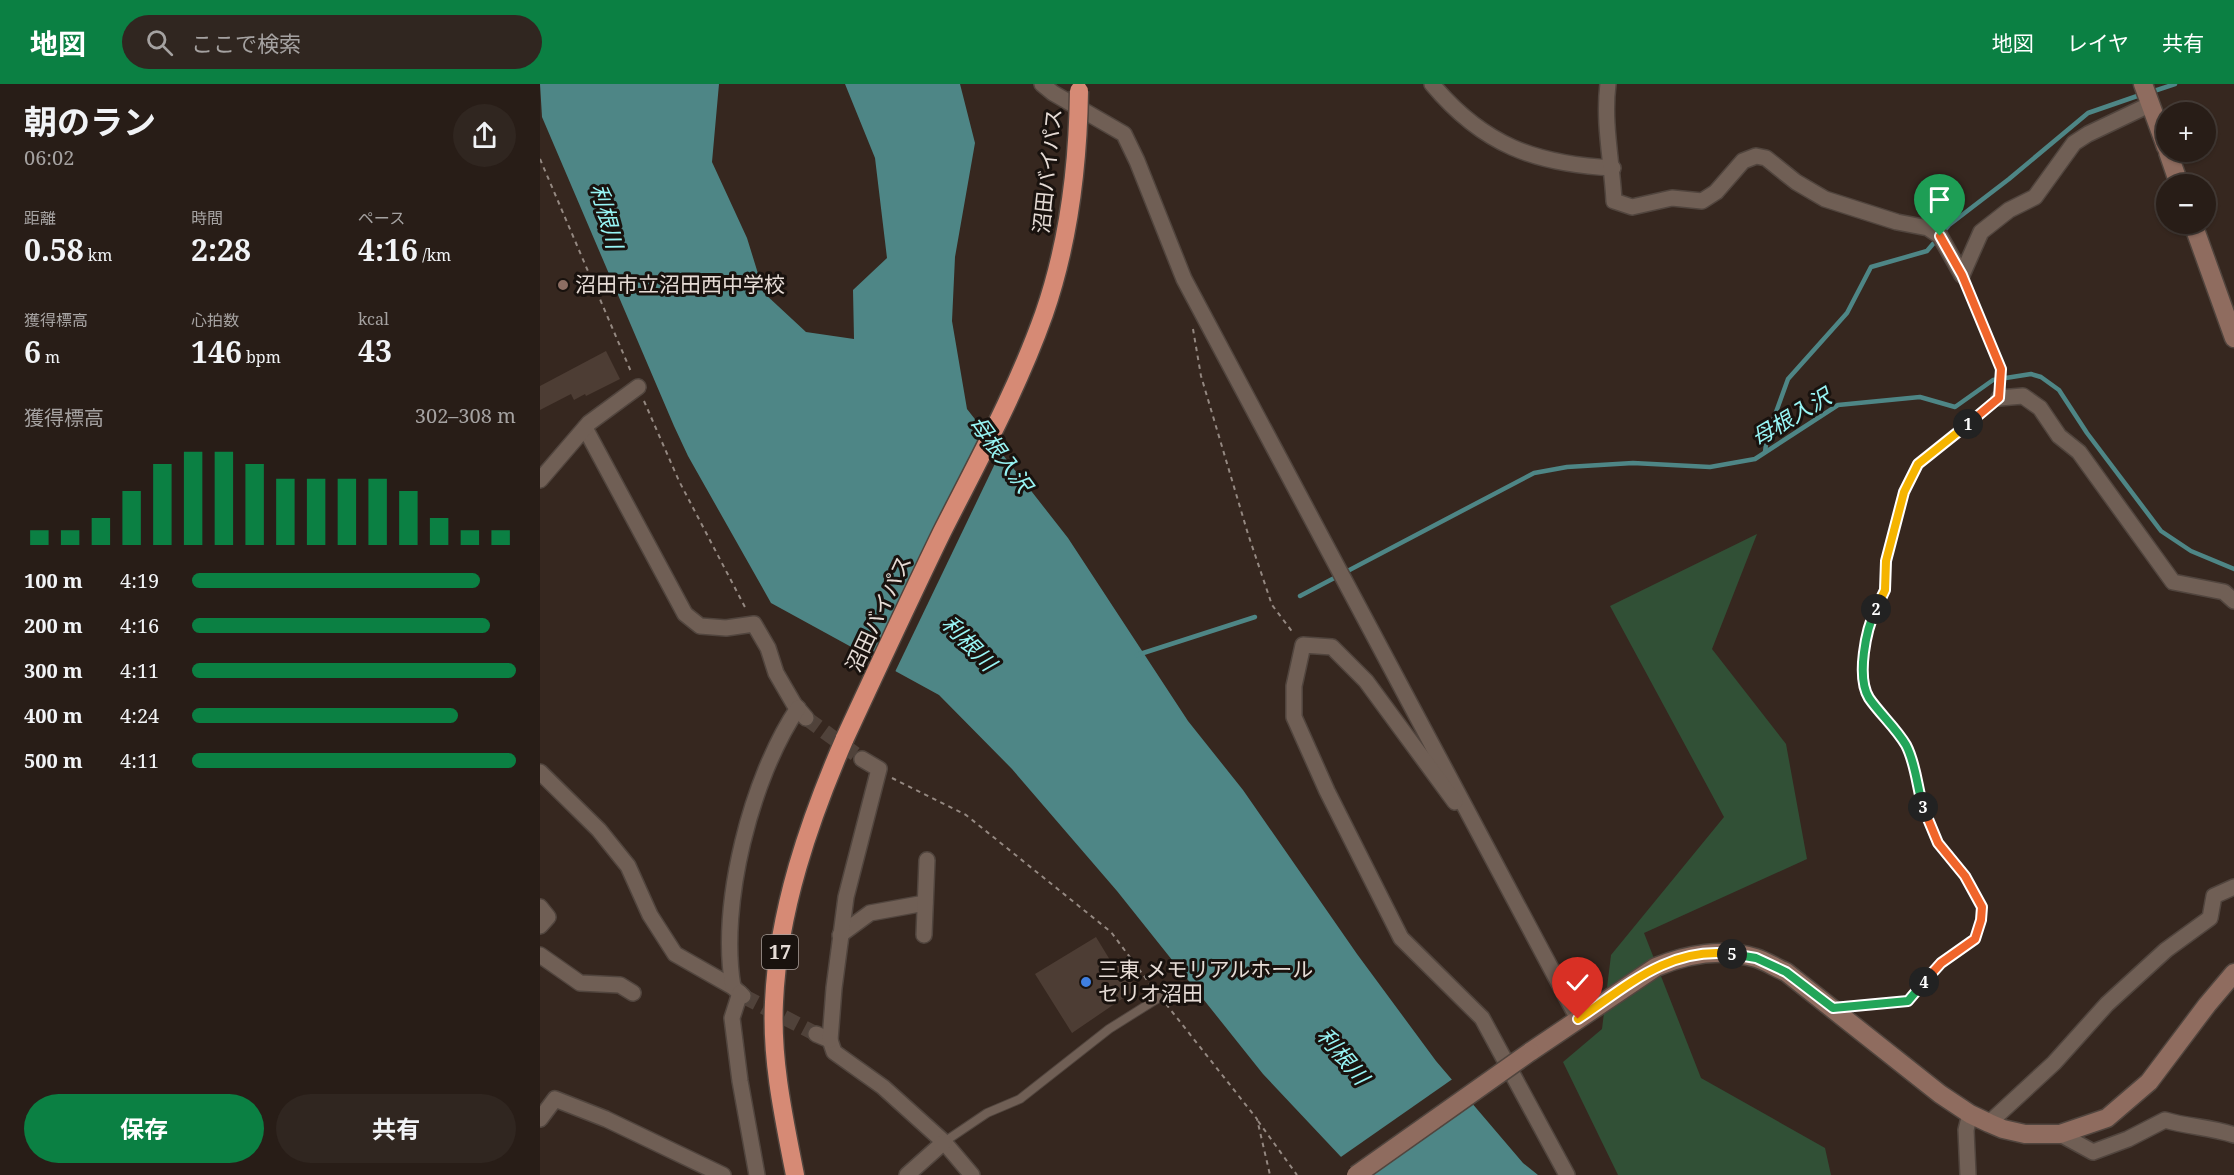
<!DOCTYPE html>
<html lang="ja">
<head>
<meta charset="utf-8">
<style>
  :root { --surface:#281d17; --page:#302620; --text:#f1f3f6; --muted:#a5a2a1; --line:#443b36; --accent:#0b8043 }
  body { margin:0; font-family:"Noto Serif","Noto Sans JP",serif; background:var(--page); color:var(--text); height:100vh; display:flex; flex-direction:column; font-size:22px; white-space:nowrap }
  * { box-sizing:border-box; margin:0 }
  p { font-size:20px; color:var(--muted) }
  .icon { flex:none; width:33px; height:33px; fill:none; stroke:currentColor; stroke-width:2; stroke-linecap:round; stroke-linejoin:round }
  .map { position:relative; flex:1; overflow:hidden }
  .drawer { display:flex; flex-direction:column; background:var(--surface); width:540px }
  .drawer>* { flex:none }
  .fabs { position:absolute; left:1616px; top:18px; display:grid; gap:12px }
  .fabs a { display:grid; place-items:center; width:60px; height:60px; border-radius:50%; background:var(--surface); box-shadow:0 2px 4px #0004,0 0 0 2px var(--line); font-size:30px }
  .pin { position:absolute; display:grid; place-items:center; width:51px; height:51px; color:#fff; margin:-62px -26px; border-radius:50% 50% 50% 0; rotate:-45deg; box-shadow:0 0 6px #0007 }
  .pin .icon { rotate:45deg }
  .km { position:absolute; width:30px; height:30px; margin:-15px; border-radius:50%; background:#222; color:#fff; font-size:16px; line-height:30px; text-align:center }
  .round { display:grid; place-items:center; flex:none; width:63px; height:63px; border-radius:32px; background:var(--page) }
  .summary { display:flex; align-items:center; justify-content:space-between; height:102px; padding:0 24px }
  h1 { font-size:33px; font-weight:700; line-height:45px }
  .stats { display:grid; grid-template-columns:repeat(3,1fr); gap:9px; height:102px; padding:6px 24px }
  .stats div { display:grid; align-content:center }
  .stats b { font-size:30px; font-weight:700 }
  .stats small { font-size:16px; font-weight:400 }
  .stats p { font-size:16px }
  .chart { height:168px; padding:12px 24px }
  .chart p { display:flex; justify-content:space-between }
  .chart svg { width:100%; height:108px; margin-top:6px; stroke:var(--accent); stroke-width:6 }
  .cta { display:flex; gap:12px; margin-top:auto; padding:12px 24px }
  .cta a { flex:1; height:69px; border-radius:36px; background:var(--accent); color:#fff; font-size:24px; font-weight:700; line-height:69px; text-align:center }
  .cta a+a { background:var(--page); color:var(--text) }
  ul { padding:0 24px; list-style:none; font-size:20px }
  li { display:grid; grid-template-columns:96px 72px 1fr; align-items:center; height:45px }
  li i { height:15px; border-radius:8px; background:var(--accent) }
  header { display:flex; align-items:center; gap:36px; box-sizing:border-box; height:84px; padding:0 30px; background:var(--accent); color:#fff }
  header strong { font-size:28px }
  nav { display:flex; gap:33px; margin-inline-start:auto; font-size:21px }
  .search { width:420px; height:54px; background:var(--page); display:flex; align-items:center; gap:15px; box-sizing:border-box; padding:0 21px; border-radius:33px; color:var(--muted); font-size:22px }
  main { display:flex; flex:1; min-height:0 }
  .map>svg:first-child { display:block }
  .green { fill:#315036 }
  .water { fill:#4e8686 }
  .pier { fill:#36271f }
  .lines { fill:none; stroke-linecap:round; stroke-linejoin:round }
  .stream { stroke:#4e8686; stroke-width:4.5 }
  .building { fill:#4d3d34 }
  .street-tunnel { stroke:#50423a; stroke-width:15; stroke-dasharray:15 8; stroke-linecap:butt }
  .lane-casing { stroke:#51453e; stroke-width:10 }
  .street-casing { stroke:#51453e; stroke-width:18 }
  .secondary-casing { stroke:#51453e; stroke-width:21 }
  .highway-casing { stroke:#51453e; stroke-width:21 }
  .path { stroke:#948881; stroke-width:2; stroke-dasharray:4.5 4.5; stroke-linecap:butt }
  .lane { stroke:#705f55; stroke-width:8 }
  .street { stroke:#705f55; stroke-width:15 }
  .secondary { stroke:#8f6c5f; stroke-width:18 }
  .highway { stroke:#d68a75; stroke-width:18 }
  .secondary-bridge-casing { stroke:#51453e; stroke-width:21; stroke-linecap:butt }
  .highway-bridge-casing { stroke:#51453e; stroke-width:21; stroke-linecap:butt }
  .secondary-bridge { stroke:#8f6c5f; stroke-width:18 }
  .highway-bridge { stroke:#d68a75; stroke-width:18 }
  .split-1-casing { stroke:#fff; stroke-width:12 }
  .split-2-casing { stroke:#fff; stroke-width:12 }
  .split-3-casing { stroke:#fff; stroke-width:12 }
  .split-4-casing { stroke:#fff; stroke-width:12 }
  .split-5-casing { stroke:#fff; stroke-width:12 }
  .split-6-casing { stroke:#fff; stroke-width:12 }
  .split-1 { stroke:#f0652b; stroke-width:8 }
  .split-2 { stroke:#f5b400; stroke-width:8 }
  .split-3 { stroke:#22a559; stroke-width:8 }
  .split-4 { stroke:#f0652b; stroke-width:8 }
  .split-5 { stroke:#22a559; stroke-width:8 }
  .split-6 { stroke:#f5b400; stroke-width:8 }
  .education-dot { fill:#8d6e63; stroke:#19120e; stroke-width:2 }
  .shop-dot { fill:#3f7fe0; stroke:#19120e; stroke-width:2 }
  .labels { text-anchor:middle; stroke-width:6; stroke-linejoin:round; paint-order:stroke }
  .shield { fill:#19120e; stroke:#a89f9a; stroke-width:1.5 }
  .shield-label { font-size:20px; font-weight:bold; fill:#e6dcd6 }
  .street-label { font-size:21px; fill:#e6dcd6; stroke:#19120e }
  .poi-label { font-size:21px; fill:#e6dcd6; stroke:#19120e; text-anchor:start }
  .water-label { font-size:22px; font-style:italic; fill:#98f5f5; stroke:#19120e }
</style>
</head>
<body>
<header>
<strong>地図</strong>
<div class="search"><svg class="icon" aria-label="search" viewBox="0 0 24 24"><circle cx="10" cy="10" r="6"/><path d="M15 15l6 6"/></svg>ここで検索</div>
<nav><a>地図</a><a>レイヤ</a><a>共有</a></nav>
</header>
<main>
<section class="drawer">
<div class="summary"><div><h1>朝のラン</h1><p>06:02</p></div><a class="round"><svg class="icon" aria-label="share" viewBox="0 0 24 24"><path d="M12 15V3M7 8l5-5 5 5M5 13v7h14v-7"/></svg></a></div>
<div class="stats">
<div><p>距離</p><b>0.58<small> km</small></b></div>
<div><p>時間</p><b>2:28</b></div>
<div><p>ペース</p><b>4:16<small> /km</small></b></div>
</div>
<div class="stats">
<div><p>獲得標高</p><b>6<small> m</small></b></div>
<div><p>心拍数</p><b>146<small> bpm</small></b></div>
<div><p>kcal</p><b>43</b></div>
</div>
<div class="chart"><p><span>獲得標高</span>302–308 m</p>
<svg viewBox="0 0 160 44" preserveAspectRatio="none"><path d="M5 44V38M15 44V38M25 44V33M35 44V22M45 44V11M55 44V6M65 44V6M75 44V11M85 44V17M95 44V17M105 44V17M115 44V17M125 44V22M135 44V33M145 44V38M155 44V38"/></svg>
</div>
<ul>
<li><b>100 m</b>4:19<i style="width:89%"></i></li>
<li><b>200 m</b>4:16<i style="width:92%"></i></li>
<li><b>300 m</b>4:11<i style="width:100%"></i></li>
<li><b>400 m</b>4:24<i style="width:82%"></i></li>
<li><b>500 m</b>4:11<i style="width:100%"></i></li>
</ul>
<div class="cta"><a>保存</a><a>共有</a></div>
</section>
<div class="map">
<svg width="1694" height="1091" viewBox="0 0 1694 1091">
  <rect width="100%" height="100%" fill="#36271f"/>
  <path class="green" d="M1217 450 1172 565 1246 660 1267 775 1104 849 1161 994 1285 1064 1291 1091H1078L1023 978 1062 945 1071 871 1184 733 1070 522Z"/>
  <path class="water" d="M0 0H179L172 78 207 154 224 209 266 248 314 255 313 206 347 174 335 74 305 0H420L435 59 415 173 412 237 427 325 528 454 648 637 703 706 817 870 896 977 983 1079 998 1091H818L723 990 577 807 472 685 399 611 231 519 148 372 134 342 2 33Z"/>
  <g class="pier">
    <path d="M444 343 462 365 354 590 331 577Z"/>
    <path d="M914 994 935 1018 833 1091H814L798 1075Z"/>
  </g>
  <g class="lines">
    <g class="stream">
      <path d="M1611 8 1635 0"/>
      <path d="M1225 368 1227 353 1248 295 1307 229 1331 183 1387 167 1409 141 1469 95 1548 29 1603 10"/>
      <path d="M760 512 994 389 1027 383 1093 379 1170 383 1215 375 1298 321 1380 313 1415 323 1453 296 1491 290 1501 293 1519 306 1547 349 1621 447 1651 467 1694 485"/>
      <path d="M597 571 715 533"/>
    </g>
  </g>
  <g class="building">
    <path d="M66 267 80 295 46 312 45 310 34 316 31 310 0 326V302Z"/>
    <path d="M556 853 570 876 590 890 595 906 532 949 495 890Z"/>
  </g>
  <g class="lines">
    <g class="street-tunnel">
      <path d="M266 634 322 675"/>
      <path d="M203 912 276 950"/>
    </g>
    <g class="lane-casing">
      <path id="lane" d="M404 1058 447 1029 480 1015 569 945 620 913"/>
    </g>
    <g class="street-casing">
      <g id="street">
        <path d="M502 0 513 9 584 50 597 77 644 195 1038 935"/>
        <path d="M892 0C943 61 995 80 1073 84"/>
        <path d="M1068 0C1063 39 1072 78 1074 117L1092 123 1132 114 1162 117 1176 108 1203 77 1216 72 1226 74 1256 98 1285 115 1357 138 1388 144 1400 152 1422 191"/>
        <path d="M1422 191 1441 148 1469 126 1495 113 1534 59 1548 50 1611 20"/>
        <path d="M1459 314 1483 312 1500 324 1519 352 1539 368 1633 498 1684 508 1694 517"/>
        <path d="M45 344 145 530 160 542 186 544 214 540 228 564 236 589 254 620 266 634"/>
        <path d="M0 396 49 339 98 303"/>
        <path d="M0 688 59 746 88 782 110 831 135 870 193 903 203 912"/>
        <path d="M915 718 826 597 792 563 763 561 754 602V633L787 707 861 854 942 934 1027 1091"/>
        <path d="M0 823 8 833 0 842"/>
        <path d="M300 851 330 829 385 819"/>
        <path d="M384 851 387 776"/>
        <path d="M0 871 40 899 80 901 93 909"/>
        <path d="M193 903C179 820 211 694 258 624"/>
        <path d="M200 909 192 934 200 997 217 1091"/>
        <path d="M276 950 290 956 294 968 343 1003 404 1058 432 1091"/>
        <path d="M290 956 294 904 306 813 339 685 322 675"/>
        <path d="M0 1035 15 1015 66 1035 183 1091"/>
        <path d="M1449 1039 1514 979 1567 920 1626 866 1670 834 1674 812 1694 803"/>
        <path d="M1520 1050 1553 1068 1588 1055 1625 1036C1648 1043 1671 1043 1694 1051"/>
        <path d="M367 1091 404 1058"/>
        <path d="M1428 1091 1426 1046 1430 1030"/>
      </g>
    </g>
    <g class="secondary-casing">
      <g id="secondary">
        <path d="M1603 0 1626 63"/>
        <path d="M1628 68 1639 100"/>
        <path d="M1653 140 1694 254"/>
        <path d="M990 968 1116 883C1147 870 1183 864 1216 874 1226 877 1236 884 1246 888L1400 1010 1430 1030 1449 1039 1463 1045 1485 1050H1520L1567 1034 1609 998 1667 921 1694 889"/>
      </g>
    </g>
    <g class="highway-casing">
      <path id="highway" d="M255 1091C244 1035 231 976 234 918 238 827 269 737 305 654"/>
    </g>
    <g class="path">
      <path d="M0 75 92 290"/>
      <path d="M1428 204 1461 285 1460 300"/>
      <path d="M653 245 661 292 708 450 732 521 754 550"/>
      <path d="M104 317 139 397 207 527"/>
      <path d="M352 694 426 731 571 848 613 904"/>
      <path d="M626 920 717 1035 730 1091"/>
      <path d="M1314 922 1368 917 1401 879 1435 855 1441 836V823L1425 792 1398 759 1382 722 1374 683 1366 661 1328 612 1323 588 1328 548 1345 506 1346 477 1364 408 1378 379 1447 324"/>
      <path d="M718 1037 757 1091"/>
    </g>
    <use href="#lane" class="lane"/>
    <use href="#street" class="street"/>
    <use href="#secondary" class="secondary"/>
    <use href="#highway" class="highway"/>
    <g class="secondary-bridge-casing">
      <path id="secondary-bridge" d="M816 1091 990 968"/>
    </g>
    <g class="highway-bridge-casing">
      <path id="highway-bridge" d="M305 654C337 585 369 516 402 448 438 377 477 306 504 230 529 158 538 82 539 7"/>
    </g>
    <use href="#secondary-bridge" class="secondary-bridge"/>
    <use href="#highway-bridge" class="highway-bridge"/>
  </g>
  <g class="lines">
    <g class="split-1-casing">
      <path id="split-1" d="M1400 152 1422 191 1461 285 1459 314 1428 340"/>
    </g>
    <g class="split-2-casing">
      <path id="split-2" d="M1336 525 1345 506 1346 477 1364 408 1378 380 1428 340"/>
    </g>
    <g class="split-3-casing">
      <path id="split-3" d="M1336 525C1326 545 1316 593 1329 614 1340 630 1356 644 1366 661 1376 680 1377 703 1383 723"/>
    </g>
    <g class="split-4-casing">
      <path id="split-4" d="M1383 723 1398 759 1425 792 1442 823 1441 836 1435 855 1401 879 1384 898"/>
    </g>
    <g class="split-5-casing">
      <path id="split-5" d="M1192 870 1216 874 1246 888 1293 924 1368 917 1384 898"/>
    </g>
    <g class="split-6-casing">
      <path id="split-6" d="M1038 935C1086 903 1129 862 1192 870"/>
    </g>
    <use href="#split-1" class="split-1"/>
    <use href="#split-2" class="split-2"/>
    <use href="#split-3" class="split-3"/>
    <use href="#split-4" class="split-4"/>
    <use href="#split-5" class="split-5"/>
    <use href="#split-6" class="split-6"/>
  </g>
  <circle class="education-dot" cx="23" cy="201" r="6"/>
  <circle class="shop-dot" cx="546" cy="898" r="6"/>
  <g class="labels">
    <rect class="shield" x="222" y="851" width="36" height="34" rx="4.5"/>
    <g class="shield-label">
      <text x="240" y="875">17</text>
    </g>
    <g class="street-label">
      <text transform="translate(508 87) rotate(-84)" y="7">沼田バイパス</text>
      <text transform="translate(339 530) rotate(-65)" y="7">沼田バイパス</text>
    </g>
    <g class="poi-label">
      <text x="35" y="208">沼田市立沼田西中学校</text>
      <text x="558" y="893">三東 メモリアルホール<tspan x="558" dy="24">セリオ沼田</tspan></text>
    </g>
    <g class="water-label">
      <text transform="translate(67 132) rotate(75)" y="8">利根川</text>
      <text transform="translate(1251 333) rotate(-31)" y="8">母根入沢</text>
      <text transform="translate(461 370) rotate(54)" y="8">母根入沢</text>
      <text transform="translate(429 559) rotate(46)" y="8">利根川</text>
      <text transform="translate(803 972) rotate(50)" y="8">利根川</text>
    </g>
  </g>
</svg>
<div class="fabs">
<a>+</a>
<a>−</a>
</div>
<div class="pin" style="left:1400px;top:152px;background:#1e9e55"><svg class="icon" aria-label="arrive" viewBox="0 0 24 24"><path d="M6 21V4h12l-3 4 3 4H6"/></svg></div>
<div class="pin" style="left:1038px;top:935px;background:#d93025"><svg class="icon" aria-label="check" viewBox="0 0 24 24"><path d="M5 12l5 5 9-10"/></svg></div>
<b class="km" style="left:1428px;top:340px">1</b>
<b class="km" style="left:1336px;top:525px">2</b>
<b class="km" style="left:1383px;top:723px">3</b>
<b class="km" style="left:1384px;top:898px">4</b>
<b class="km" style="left:1192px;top:870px">5</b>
</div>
</main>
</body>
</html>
